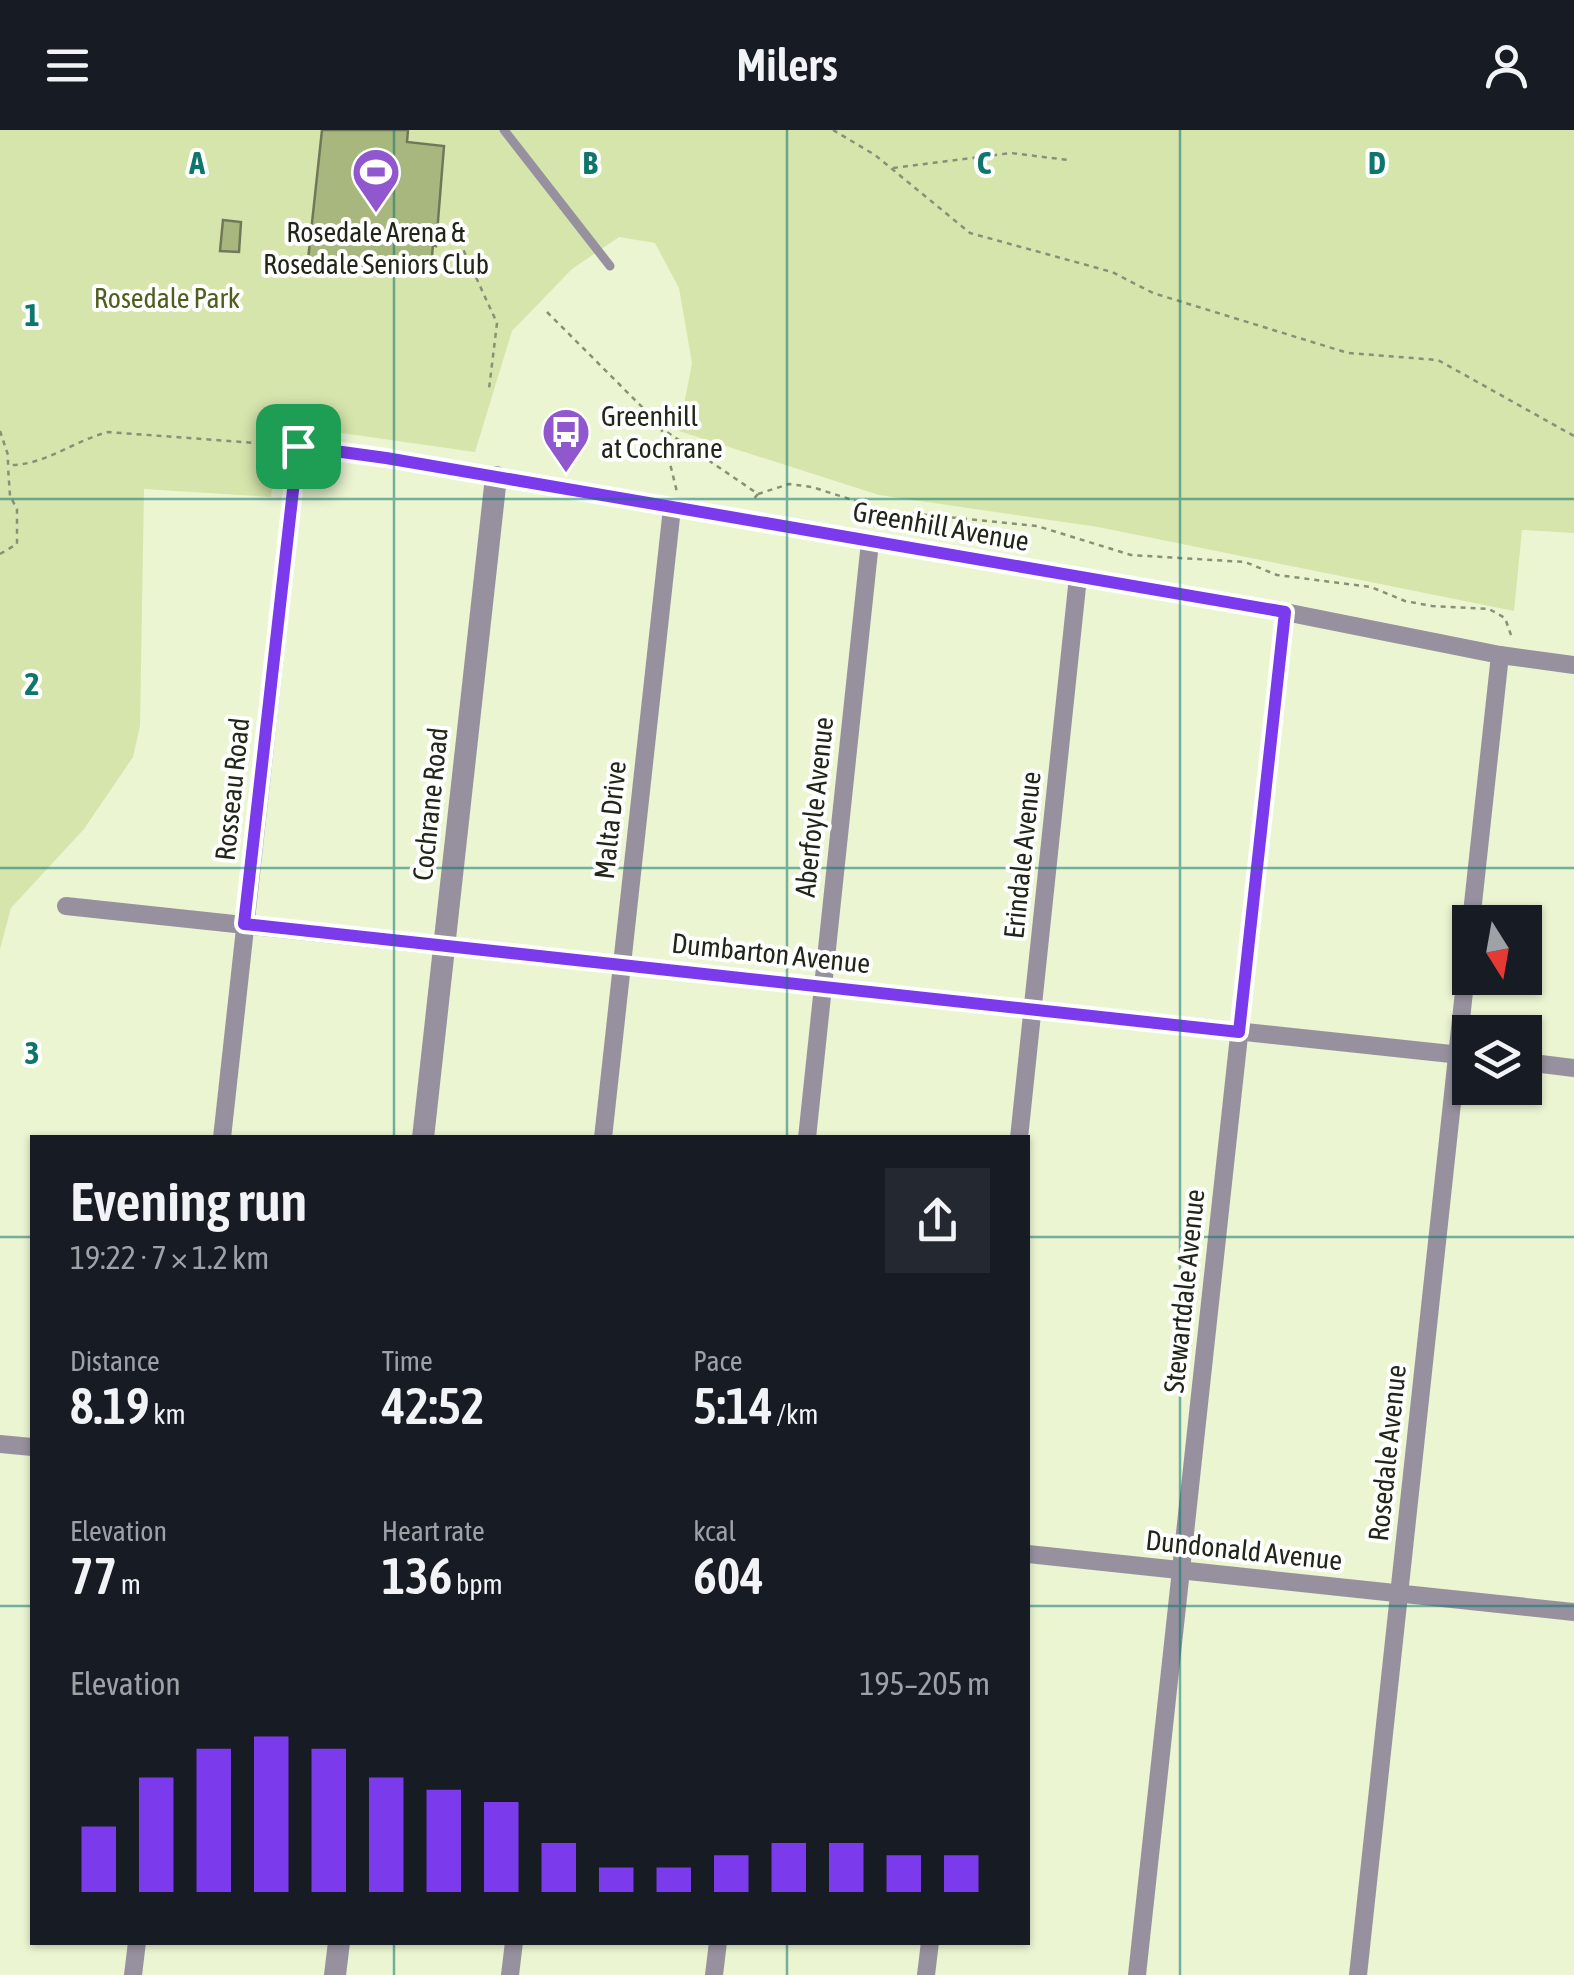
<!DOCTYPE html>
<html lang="en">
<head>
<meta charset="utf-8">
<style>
  :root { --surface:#171b24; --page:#242831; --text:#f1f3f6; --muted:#9ea1a6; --accent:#7c3aed }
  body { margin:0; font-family:"Asap Condensed",sans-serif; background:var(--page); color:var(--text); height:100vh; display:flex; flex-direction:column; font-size:38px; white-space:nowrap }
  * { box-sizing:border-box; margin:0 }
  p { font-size:32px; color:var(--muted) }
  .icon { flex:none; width:55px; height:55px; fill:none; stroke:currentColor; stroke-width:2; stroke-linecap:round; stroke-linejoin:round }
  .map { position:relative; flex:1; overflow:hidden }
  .side { position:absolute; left:30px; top:1005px; width:1000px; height:810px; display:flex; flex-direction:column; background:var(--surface); border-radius:0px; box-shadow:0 2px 8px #0004 }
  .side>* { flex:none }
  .needle { width:65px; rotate:169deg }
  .controls { position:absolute; left:1452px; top:775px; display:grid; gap:20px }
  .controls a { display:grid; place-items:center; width:90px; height:90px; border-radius:0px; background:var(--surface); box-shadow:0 2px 8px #0004; font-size:50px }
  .pin { position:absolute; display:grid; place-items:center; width:85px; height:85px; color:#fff; margin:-42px; border-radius:20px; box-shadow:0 5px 15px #0006 }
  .round { display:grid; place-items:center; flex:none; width:105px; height:105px; border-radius:0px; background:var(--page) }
  .head { display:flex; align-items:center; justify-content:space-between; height:170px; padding:0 40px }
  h1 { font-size:55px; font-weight:600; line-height:75px }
  .metrics { display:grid; grid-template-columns:repeat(3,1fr); gap:15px; height:170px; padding:10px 40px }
  .metrics div { display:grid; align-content:center }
  .metrics b { font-size:50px; font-weight:600 }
  .metrics small { font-size:28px; font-weight:400 }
  .metrics p { font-size:28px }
  .chart { height:280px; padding:20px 40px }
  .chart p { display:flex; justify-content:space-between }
  .chart svg { width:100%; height:180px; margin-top:10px; stroke:var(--accent); stroke-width:6 }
  header { display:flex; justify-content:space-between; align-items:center; height:130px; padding:0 40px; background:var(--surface); font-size:45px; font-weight:600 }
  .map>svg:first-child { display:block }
  .green { fill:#d6e5ac }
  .building { fill:#a8b77e; stroke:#707859; stroke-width:2.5 }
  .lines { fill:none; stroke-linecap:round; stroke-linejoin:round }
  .path { stroke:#899078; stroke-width:2.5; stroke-dasharray:5 5; stroke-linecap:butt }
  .service { stroke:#97919f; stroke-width:9 }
  .minor { stroke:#97919f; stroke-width:18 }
  .tertiary { stroke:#97919f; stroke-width:22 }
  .route-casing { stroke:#fff; stroke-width:20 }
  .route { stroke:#7c3aed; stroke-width:12 }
  .grid { fill:none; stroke:#0f766e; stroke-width:2.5; stroke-opacity:0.55 }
  .labels { text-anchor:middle; stroke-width:8; stroke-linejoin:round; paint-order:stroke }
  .poi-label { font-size:28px; fill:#222619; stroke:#fff }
  .park-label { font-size:28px; fill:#4f5d1e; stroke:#fff }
  .street-label { font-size:28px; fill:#222619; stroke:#fff }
  .grid-label { font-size:32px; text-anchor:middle; font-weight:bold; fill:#0f766e; stroke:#fff; stroke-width:8; stroke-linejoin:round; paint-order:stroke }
</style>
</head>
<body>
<header><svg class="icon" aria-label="menu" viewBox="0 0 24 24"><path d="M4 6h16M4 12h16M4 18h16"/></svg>Milers<svg class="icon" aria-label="person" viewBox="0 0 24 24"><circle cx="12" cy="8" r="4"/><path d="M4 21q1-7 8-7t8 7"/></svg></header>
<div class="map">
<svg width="1574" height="1845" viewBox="0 0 1574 1845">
  <rect width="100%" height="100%" fill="#ebf5d2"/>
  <path class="green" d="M0 0H1574V403L1522 400 1514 481 1098 397 879 365 679 301 692 233 679 158 655 113 619 107 572 139 512 201 475 322 279 294 271 367 144 359 140 596 133 627 84 699 11 778 0 819Z"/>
  <g class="building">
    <path d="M322 0H408L407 12 444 16 436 116 433 115 431 137 391 132 390 139 308 130Z"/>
    <path d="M223 90 241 92 239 122 220 121Z"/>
  </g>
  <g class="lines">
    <g class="path">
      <path d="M833 0 875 25 970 103 1112 142 1153 163 1348 223 1438 230 1574 306"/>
      <path d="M893 38 1011 23 1068 30"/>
      <path d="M451 93 497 193 489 259"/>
      <path d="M547 182 667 302 758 364 752 371"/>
      <path d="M661 297 677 362"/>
      <path d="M0 301 8 325V335C44 336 73 311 108 302L282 315"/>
      <path d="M758 364 789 354 812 357 887 381 1037 396 1131 425 1245 432 1277 445 1371 457 1405 471 1432 476 1489 479 1505 488 1512 508"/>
      <path d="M0 424 17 414V379L10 366 8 337"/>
    </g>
    <path class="service" d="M504 0 610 136"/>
    <g class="minor">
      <path d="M66 776 1470 926"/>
      <path d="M1471 792 1500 525"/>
      <path d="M1525 932 1574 938"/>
      <path d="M222 1008 298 316 386 328 1285 482 1500 525 1574 535"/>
      <path d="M603 1008 672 378"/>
      <path d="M807 1008 870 412"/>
      <path d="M1019 1008 1078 447"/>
      <path d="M0 1314 32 1317"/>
      <path d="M1028 1424 1574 1482"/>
      <path d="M133 1845 137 1812"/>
      <path d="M510 1845 514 1812"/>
      <path d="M714 1845 718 1812"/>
      <path d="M926 1845 930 1812"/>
      <path d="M1137 1845 1285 482"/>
      <path d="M1358 1845 1470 806"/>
    </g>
    <g class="tertiary">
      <path d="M423 1008 496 347"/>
      <path d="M335 1845 339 1812"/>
    </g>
  </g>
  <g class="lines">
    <g class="route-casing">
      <path id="route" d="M298 316 386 328 1285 482 1239 902 244 794Z"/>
    </g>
    <use href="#route" class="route"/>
  </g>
  <path class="grid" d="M394 0V1008M787 0V1008M1180 0V1845M0 369H1574M0 738H1574M0 1107H32M1028 1107H1574M0 1476H32M1028 1476H1574M394 1812V1845M787 1812V1845"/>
  <defs>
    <g id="stadium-pin" transform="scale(2.5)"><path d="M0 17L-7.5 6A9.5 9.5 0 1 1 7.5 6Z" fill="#9057ce" stroke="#fff"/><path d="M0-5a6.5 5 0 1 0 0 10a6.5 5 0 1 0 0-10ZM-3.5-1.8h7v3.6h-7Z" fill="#fff"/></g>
    <g id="bus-pin" transform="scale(2.5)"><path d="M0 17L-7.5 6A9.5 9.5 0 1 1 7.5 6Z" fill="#9057ce" stroke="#fff"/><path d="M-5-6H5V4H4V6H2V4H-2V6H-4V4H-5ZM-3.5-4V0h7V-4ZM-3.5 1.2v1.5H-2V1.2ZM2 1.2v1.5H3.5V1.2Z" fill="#fff"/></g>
  </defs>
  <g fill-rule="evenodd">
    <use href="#stadium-pin" x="376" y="42"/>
    <use href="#bus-pin" x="566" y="302"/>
  </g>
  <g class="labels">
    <g class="poi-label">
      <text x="376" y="112">Rosedale Arena &amp;<tspan x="376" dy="32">Rosedale Seniors Club</tspan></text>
      <text x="601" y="296" text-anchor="start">Greenhill<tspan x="601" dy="32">at Cochrane</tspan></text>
    </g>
    <g class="park-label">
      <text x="167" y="178">Rosedale Park</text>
    </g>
    <g class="street-label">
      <text transform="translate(941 396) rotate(10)" y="10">Greenhill Avenue</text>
      <text transform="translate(232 659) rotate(-84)" y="10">Rosseau Road</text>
      <text transform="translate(430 674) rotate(-84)" y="10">Cochrane Road</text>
      <text transform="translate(814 677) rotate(-84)" y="10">Aberfoyle Avenue</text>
      <text transform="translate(610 690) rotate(-84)" y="10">Malta Drive</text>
      <text transform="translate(1022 725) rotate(-84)" y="10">Erindale Avenue</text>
      <text transform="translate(771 823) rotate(6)" y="10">Dumbarton Avenue</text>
      <text transform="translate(1184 1161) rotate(-84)" y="10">Stewartdale Avenue</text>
      <text transform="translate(1387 1323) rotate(-84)" y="10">Rosedale Avenue</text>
      <text transform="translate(1244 1420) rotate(6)" y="10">Dundonald Avenue</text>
    </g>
  </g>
  <g class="grid-label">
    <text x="197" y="44">A</text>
    <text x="590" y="44">B</text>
    <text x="984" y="44">C</text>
    <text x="1377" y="44">D</text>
    <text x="32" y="196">1</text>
    <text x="32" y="565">2</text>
    <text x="32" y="934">3</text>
  </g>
</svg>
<div class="controls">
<a><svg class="needle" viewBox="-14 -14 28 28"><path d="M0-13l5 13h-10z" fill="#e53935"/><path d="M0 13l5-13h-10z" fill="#9ea1a6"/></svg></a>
<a><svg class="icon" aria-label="layers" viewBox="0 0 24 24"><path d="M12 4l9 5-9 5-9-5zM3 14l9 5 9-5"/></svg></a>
</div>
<div class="pin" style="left:298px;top:316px;background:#1e9e55"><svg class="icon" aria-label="arrive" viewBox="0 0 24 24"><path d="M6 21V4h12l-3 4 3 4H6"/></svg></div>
<section class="side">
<div class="head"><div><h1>Evening run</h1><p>19:22 · 7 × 1.2 km</p></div><a class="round"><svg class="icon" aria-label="share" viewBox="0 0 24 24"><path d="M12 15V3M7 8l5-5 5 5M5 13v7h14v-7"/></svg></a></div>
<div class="metrics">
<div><p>Distance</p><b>8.19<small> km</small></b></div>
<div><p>Time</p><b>42:52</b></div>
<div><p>Pace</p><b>5:14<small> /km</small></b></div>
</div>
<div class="metrics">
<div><p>Elevation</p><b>77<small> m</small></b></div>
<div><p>Heart rate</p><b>136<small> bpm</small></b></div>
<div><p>kcal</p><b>604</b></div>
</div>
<div class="chart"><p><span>Elevation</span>195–205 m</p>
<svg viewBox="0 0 160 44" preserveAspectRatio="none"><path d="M5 44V28M15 44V16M25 44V9M35 44V6M45 44V9M55 44V16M65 44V19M75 44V22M85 44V32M95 44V38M105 44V38M115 44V35M125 44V32M135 44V32M145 44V35M155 44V35"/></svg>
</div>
</section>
</div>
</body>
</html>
